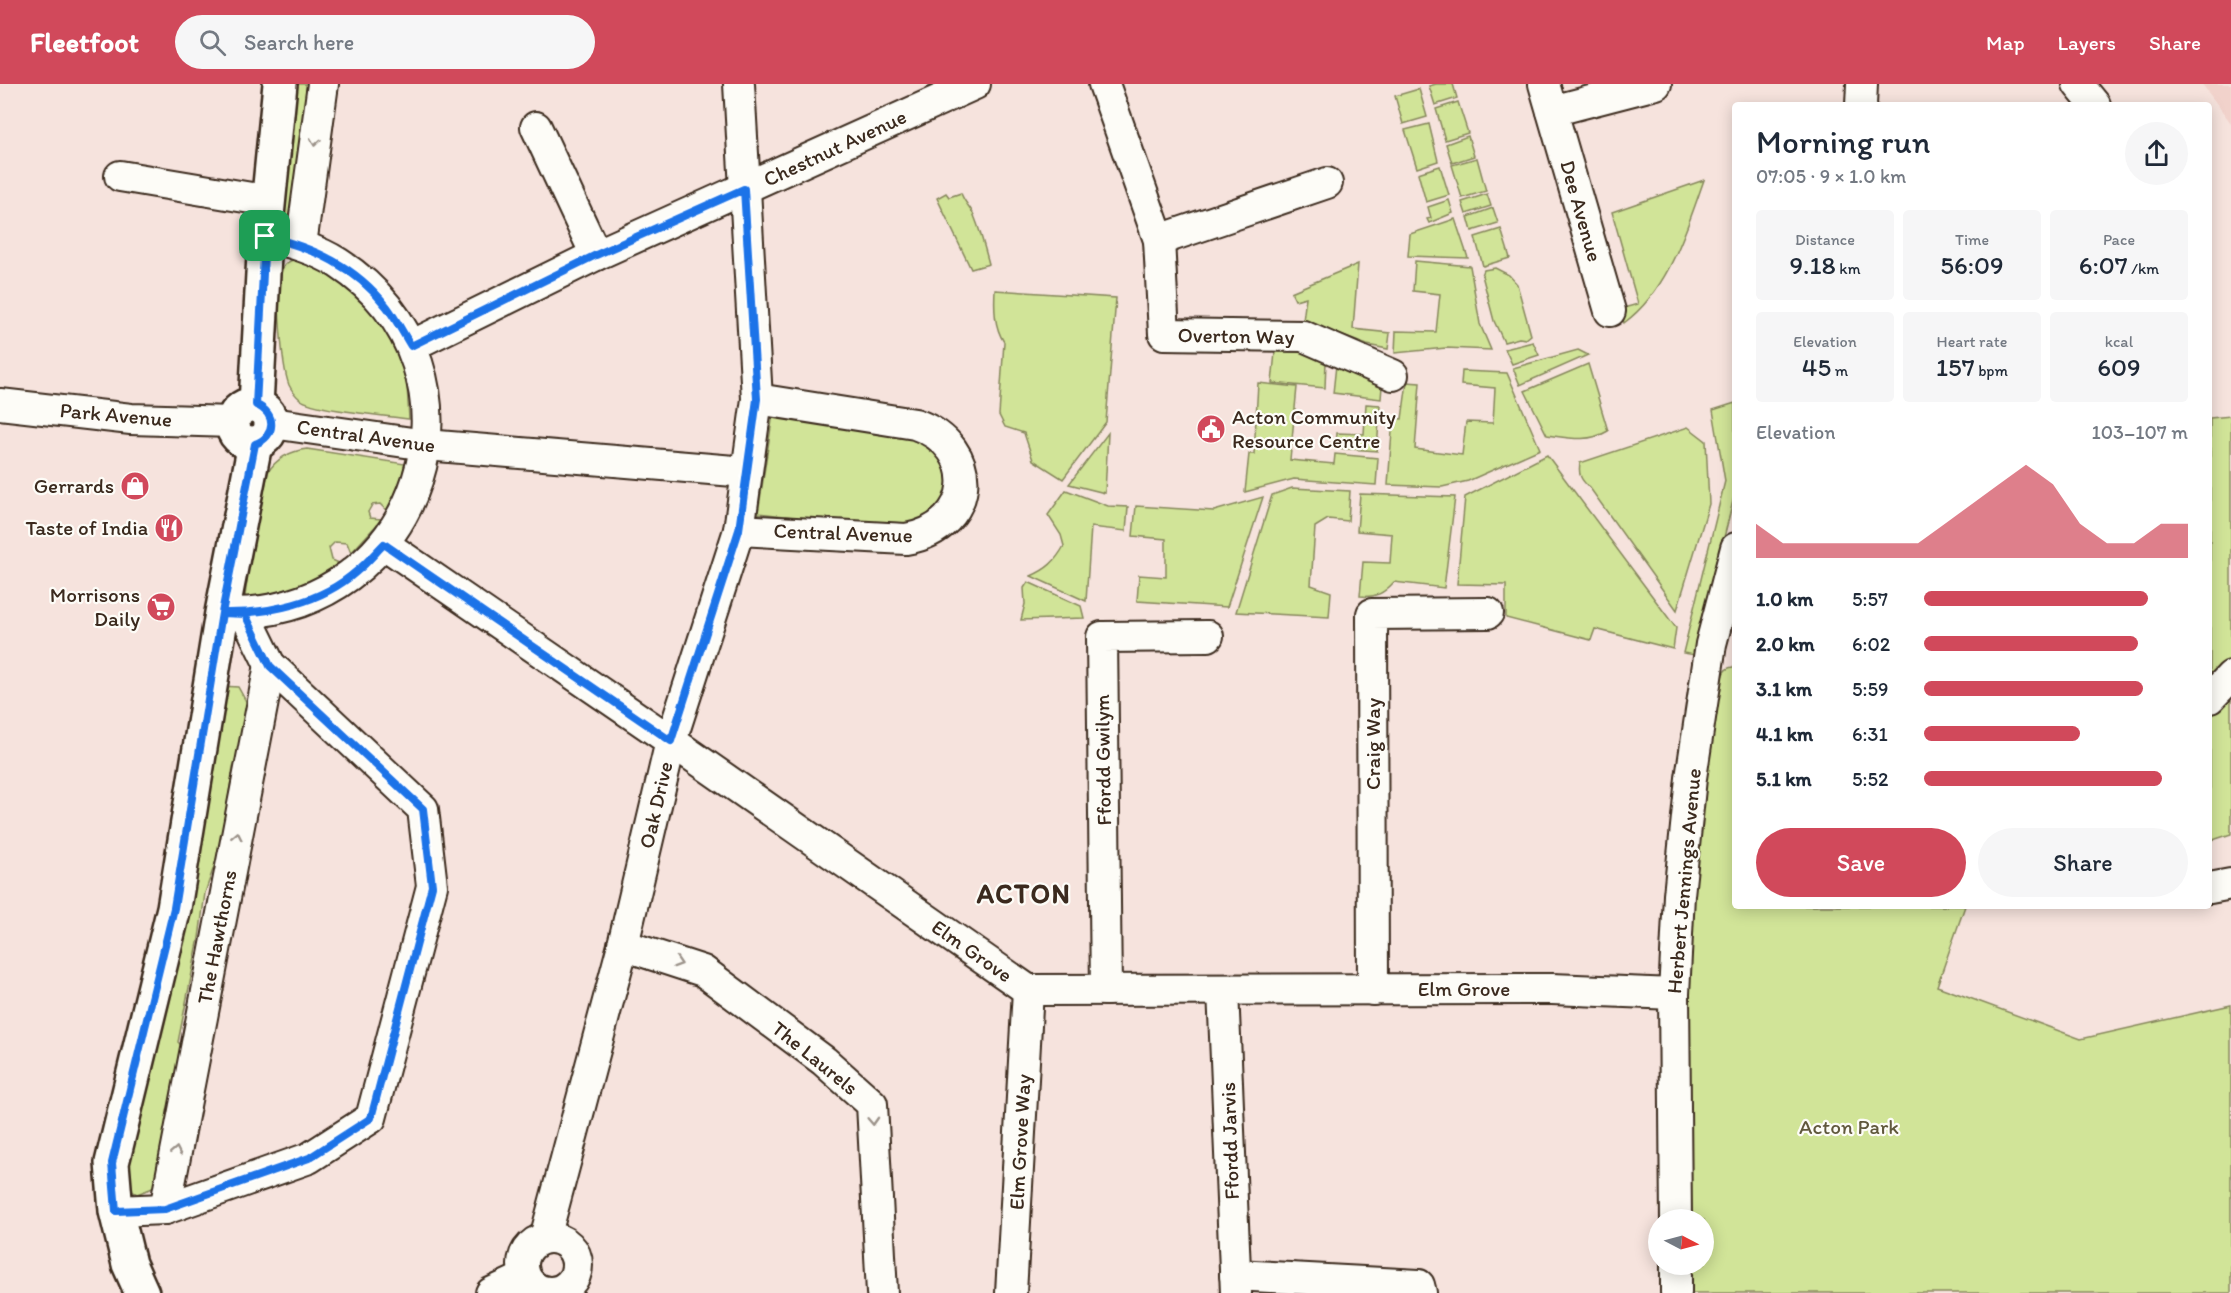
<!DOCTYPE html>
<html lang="en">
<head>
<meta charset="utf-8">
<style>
  :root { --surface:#fff; --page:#f6f6f7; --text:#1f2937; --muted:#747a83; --accent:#d1495b }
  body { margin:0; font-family:Itim,sans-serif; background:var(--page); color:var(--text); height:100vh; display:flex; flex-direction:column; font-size:22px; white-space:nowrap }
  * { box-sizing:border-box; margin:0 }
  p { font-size:20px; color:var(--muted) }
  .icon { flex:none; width:33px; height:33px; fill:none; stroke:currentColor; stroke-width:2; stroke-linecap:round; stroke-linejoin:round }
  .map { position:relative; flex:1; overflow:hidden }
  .side { position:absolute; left:1732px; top:18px; width:480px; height:807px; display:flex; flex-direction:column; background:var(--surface); border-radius:6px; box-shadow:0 3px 15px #0003 }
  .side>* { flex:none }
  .needle { width:39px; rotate:96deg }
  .tools { position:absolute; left:1648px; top:1125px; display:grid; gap:12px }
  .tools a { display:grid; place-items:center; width:66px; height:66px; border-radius:50%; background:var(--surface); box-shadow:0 3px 15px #0003; font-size:30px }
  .pin { position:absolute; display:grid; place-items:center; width:51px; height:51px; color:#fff; margin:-26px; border-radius:12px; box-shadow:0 3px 9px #0006 }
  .round { display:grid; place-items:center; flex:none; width:63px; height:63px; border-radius:32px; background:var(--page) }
  .headline { display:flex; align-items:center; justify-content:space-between; height:102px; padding:0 24px }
  h1 { font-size:33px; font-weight:600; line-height:45px }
  .stats { display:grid; grid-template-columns:repeat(3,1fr); gap:9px; height:102px; padding:6px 24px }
  .stats div { display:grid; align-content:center; border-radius:6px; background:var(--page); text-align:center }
  .stats b { font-size:26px; font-weight:600 }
  .stats small { font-size:16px; font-weight:400 }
  .stats p { font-size:16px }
  .chart { height:168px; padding:12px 24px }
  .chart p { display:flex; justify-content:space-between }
  .chart svg { width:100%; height:108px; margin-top:6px; fill:var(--accent); opacity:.7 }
  .cta { display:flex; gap:12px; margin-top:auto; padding:12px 24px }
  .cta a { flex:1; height:69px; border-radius:36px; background:var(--accent); color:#fff; font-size:24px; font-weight:600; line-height:69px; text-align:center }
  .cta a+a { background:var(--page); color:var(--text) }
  ul { padding:0 24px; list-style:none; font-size:20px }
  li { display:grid; grid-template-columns:96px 72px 1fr; align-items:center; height:45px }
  li i { height:15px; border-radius:8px; background:var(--accent) }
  header { display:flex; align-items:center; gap:36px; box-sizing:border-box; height:84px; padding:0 30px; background:var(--accent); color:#fff }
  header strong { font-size:28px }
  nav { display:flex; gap:33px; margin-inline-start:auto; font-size:21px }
  .search { width:420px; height:54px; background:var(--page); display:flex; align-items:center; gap:15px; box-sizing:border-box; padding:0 21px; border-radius:33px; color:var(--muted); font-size:22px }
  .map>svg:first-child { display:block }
  .built { fill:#f1d2cb }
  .green { fill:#d1e498; stroke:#86875b; stroke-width:1.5 }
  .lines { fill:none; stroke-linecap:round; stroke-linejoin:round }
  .minor-casing { stroke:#3b2a1e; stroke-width:34 }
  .major-casing { stroke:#3b2a1e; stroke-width:38 }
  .minor { stroke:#fdfcf7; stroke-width:30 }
  .major { stroke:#fdfcf7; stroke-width:33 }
  .oneway { stroke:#9c938a }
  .route-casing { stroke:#fff; stroke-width:12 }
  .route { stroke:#1a73e8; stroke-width:8 }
  .labels { text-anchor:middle; stroke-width:4.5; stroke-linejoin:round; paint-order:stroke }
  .street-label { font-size:21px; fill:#3b2a1e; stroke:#fdfcf7 }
  .poi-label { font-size:21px; fill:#3b2a1e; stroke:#fdfcf7; text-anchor:end }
  .park-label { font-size:21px; fill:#60583c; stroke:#fdfcf7 }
  .district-label { font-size:27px; font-weight:bold; letter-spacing:1.5px; fill:#3b2a1e; stroke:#fdfcf7 }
</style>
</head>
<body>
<header>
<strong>Fleetfoot</strong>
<div class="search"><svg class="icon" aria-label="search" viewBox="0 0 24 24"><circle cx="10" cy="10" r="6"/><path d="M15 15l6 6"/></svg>Search here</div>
<nav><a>Map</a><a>Layers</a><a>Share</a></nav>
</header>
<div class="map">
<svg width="2231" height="1209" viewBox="0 0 2231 1209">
  <rect width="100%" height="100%" fill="#f6e3dd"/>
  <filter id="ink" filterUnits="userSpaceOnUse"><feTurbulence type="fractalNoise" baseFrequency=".0167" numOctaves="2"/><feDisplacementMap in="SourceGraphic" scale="12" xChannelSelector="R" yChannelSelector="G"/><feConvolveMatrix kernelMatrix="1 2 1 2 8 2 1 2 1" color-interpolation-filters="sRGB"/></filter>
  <g filter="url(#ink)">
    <path class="built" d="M2202 0H2231V39Z"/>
    <g class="green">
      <path d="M297 0H313L294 144 281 146Z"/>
      <path d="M1436 0H1453L1457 14 1435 21 1429 2Z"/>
      <path d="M1419 5 1427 33 1403 40 1395 12Z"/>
      <path d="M1458 18 1468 49 1445 56 1436 25Z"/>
      <path d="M1429 40 1438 77 1417 84 1405 46Z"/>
      <path d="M1468 52 1474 72 1452 79 1446 60Z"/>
      <path d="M1477 74 1486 107 1462 114 1452 81Z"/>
      <path d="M1440 82 1449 111 1426 118 1418 89Z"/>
      <path d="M1704 96C1686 146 1669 206 1624 239L1620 225 1638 220 1612 128Z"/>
      <path d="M946 109 949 113 961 109C964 119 972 124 975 134 981 149 985 165 989 180L971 185 937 114Z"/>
      <path d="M1487 110 1491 122 1466 130 1462 118Z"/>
      <path d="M1449 116 1453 129 1429 139 1427 135 1431 134 1428 123Z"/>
      <path d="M1493 124 1498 139 1472 147 1468 133Z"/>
      <path d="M1455 135 1468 174 1408 172 1410 150Z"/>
      <path d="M1501 145 1510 174 1483 182 1475 153Z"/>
      <path d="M305 173 371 221 400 273 407 301 409 335C388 332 312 326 300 315 295 311 292 307 289 301 282 283 275 204 282 186 285 177 296 174 305 173Z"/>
      <path d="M1415 177 1470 182 1480 240 1491 266 1446 264 1395 269 1396 247 1436 248 1440 210 1413 207Z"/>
      <path d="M1358 180 1353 245 1390 249 1388 265 1367 261 1303 237 1306 213 1295 216 1291 208Z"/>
      <path d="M1495 184 1509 191 1517 200 1531 251 1526 255 1519 254 1504 258 1494 237 1482 191 1484 186Z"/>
      <path d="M995 206 1116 214 1106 338 1063 395 1033 376 1024 349 1005 343 999 331 1004 258C994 243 994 224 995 206Z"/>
      <path d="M1276 258 1326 277 1325 304 1272 299Z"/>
      <path d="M1533 258 1539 271 1512 280 1505 265Z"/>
      <path d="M1578 266 1588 271 1520 301 1513 284Z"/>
      <path d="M1588 280 1608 347C1588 359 1569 354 1547 351L1525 307Z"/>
      <path d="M1336 281 1382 302 1381 315 1333 309Z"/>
      <path d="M1462 287 1507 289 1540 365 1468 397 1442 403 1388 401 1393 334 1402 335 1407 298 1420 299 1415 365 1462 371 1466 338 1493 339 1495 304 1461 301Z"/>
      <path d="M1258 299 1297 303 1290 376 1334 380 1335 370 1378 374 1376 401 1294 395 1245 408 1249 370H1254Z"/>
      <path d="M1735 319V409L1695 571 1683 569 1725 397 1713 326Z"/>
      <path d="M1366 320 1380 321 1377 367 1336 364 1337 349 1364 350Z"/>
      <path d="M773 330 904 344 945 377 947 393 945 423 910 446 758 429Z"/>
      <path d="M2231 332V576L2210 600V334Z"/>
      <path d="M1688 343 1706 357 1709 420 1677 526 1590 404C1581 396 1578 391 1580 379Z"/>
      <path d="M1108 349 1105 409 1069 400Z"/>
      <path d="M307 365 405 380 399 404 387 427 380 420 372 421 368 428 370 434 382 435 351 469 347 459 335 458 329 464 332 476 339 479 302 507 245 513 248 486 268 388C277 374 291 367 307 365Z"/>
      <path d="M1547 371 1676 544 1673 565 1595 545 1591 556 1506 534V501L1457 500 1465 413Z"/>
      <path d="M1292 404 1350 407 1348 437 1328 435 1315 443 1311 501 1331 508 1329 533 1236 528 1272 411Z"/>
      <path d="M1066 406 1108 422 1128 423 1126 447 1091 443 1086 517 1031 492C1047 485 1055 478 1064 462L1061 451 1048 431Z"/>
      <path d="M1360 410 1455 413 1444 504 1394 498C1384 509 1376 514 1360 512L1363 478 1390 479 1392 450 1357 447Z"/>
      <path d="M1263 413 1227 523 1137 517 1139 491 1166 493V455L1133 452 1136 422 1214 427Z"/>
      <path d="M1028 498 1081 522 1084 534 1021 536 1025 520 1024 504Z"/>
      <path d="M2231 581V750L2210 757V604Z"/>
      <path d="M1735 583 1736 822H1965L1937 902 2081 955 2231 921V1209H1686L1685 1181 1704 1180V1136H1684L1685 882 1714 599 1721 600C1722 590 1724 583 1735 583Z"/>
      <path d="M221 602 238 603 248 621V640L233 683 221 762 205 809 199 854 178 958 189 969 158 1102 137 1110 126 1104 123 1087Z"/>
    </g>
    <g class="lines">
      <g class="minor-casing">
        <g id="minor">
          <path d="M1104 0 1159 156 1164 250 1303 252 1393 291"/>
          <path d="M1544 0 1610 227"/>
          <path d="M2078 0 2095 21"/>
          <path d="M1861 21 1862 0"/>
          <path d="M1552 27 1656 0"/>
          <path d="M536 43 596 171"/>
          <path d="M120 92 269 117"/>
          <path d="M1159 156 1327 99"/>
          <path d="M301 161 323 0"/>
          <path d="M411 262 596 171 975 0"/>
          <path d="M0 320 131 335 233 338"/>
          <path d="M272 339 426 361 746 388"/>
          <path d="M739 446 906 455C976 443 983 363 915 340L757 315"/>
          <path d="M384 460 671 657 1028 906 1552 905 1674 910"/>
          <path d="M225 529C423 534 502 286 338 179 316 165 290 158 265 152"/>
          <path d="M2210 614 2231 592"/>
          <path d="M2210 804 2231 800"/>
          <path d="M623 861 703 887 824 977 872 1020 882 1209"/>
          <path d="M1106 906 1102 553 1208 552"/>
          <path d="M1223 906 1236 1209"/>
          <path d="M1373 906 1372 530 1488 529"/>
          <path d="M165 1125 270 581"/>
          <path d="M116 1127 165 1125 309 1074 371 1034 432 802 423 725 270 581 245 530"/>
          <path d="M1676 1136 1674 910 1679 811 1691 694 1711 560 1736 464"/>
          <circle cx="550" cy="1181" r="27"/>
          <path d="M545 1154 623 861 671 657 739 446 757 315 739 0"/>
          <path d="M1676 1180V1209"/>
          <path d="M1235 1191 1419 1201 1421 1209"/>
          <path d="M491 1209 525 1193"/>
          <path d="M1011 1209 1028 906"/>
        </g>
      </g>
      <g class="major-casing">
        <g id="major">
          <circle cx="252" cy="340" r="19"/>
          <path d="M256 321 265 152 280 0"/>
          <path d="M142 1209 129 1180 116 1127 112 1079 174 824 222 529 255 360"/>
        </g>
      </g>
      <use href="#minor" class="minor"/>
      <use href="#major" class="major"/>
    </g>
    <defs><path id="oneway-chevron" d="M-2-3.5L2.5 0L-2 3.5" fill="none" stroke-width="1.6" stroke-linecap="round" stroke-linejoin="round" transform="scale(1.5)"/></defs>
    <g class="oneway">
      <use href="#oneway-chevron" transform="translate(315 58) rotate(98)"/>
      <use href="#oneway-chevron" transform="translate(237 752) rotate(-79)"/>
      <use href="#oneway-chevron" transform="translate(678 879) rotate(18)"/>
      <use href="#oneway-chevron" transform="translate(873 1037) rotate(87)"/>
      <use href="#oneway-chevron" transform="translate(176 1067) rotate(-79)"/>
    </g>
  </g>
  <g class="lines" filter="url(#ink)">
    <g class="route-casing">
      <path id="route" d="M265 152 256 321C277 329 276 353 255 360L222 529 245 530 270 582 423 725 432 802 371 1034 309 1074 165 1125 116 1127 112 1079 174 824 222 529C269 530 321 519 357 487 367 479 375 469 384 460L671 657 739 446 757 315 744 105 596 171 411 262C403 249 396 235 387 223 355 182 314 164 265 152"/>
    </g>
    <use href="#route" class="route"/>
  </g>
  <defs>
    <g id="civic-disc" transform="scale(1.5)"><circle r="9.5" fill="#d1495b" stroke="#fdfcf7"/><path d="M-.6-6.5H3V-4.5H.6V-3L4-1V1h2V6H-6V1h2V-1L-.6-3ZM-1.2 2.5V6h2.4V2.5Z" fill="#fff"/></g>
    <g id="shop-disc" transform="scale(1.5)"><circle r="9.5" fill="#d1495b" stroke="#fdfcf7"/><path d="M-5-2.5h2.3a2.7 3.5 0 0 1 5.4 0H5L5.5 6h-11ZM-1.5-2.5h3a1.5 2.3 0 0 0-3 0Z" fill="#fff"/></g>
    <g id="restaurant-disc" transform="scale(1.5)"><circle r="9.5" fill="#d1495b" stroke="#fdfcf7"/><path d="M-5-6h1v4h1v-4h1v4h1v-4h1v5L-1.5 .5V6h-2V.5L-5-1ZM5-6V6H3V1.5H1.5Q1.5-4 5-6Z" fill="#fff"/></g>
    <g id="supermarket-disc" transform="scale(1.5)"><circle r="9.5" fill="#d1495b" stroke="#fdfcf7"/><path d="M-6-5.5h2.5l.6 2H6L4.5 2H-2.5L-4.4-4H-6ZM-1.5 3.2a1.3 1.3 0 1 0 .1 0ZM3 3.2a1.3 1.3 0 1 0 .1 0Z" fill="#fff"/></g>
  </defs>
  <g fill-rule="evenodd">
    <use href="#civic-disc" x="1211" y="345"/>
    <use href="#shop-disc" x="135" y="402"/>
    <use href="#restaurant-disc" x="169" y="444"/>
    <use href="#supermarket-disc" x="161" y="523"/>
  </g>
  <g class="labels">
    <g class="street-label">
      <text transform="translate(835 64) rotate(-25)" y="7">Chestnut Avenue</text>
      <text transform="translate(1581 127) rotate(74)" y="7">Dee Avenue</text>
      <text transform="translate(1236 252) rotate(1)" y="7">Overton Way</text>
      <text transform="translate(116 331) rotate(5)" y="7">Park Avenue</text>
      <text transform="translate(366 352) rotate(8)" y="7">Central Avenue</text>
      <text transform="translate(843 449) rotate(2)" y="7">Central Avenue</text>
      <text transform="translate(1373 660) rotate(-90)" y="7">Craig Way</text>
      <text transform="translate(1103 676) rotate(-91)" y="7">Ffordd Gwilym</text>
      <text transform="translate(656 721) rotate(-77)" y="7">Oak Drive</text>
      <text transform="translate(1684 797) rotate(-85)" y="7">Herbert Jennings Avenue</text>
      <text transform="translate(217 853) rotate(-79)" y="7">The Hawthorns</text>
      <text transform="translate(972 867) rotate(35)" y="7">Elm Grove</text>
      <text x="1464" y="912">Elm Grove</text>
      <text transform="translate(815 974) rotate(39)" y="7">The Laurels</text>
      <text transform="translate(1230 1057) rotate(-92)" y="7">Ffordd Jarvis</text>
      <text transform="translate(1020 1058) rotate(-87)" y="7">Elm Grove Way</text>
    </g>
    <g class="poi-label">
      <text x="1232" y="340" text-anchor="start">Acton Community<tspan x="1232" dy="24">Resource Centre</tspan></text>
      <text x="114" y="409">Gerrards</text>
      <text x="148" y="451">Taste of India</text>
      <text x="140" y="518">Morrisons<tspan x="140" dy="24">Daily</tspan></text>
    </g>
    <g class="park-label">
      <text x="1849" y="1050">Acton Park</text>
    </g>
    <g class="district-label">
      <text x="1024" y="819">ACTON</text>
    </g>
  </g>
</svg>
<div class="tools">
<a><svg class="needle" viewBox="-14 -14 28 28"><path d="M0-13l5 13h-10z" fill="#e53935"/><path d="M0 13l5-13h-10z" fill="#747a83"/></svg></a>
</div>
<div class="pin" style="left:265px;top:152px;background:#1e9e55"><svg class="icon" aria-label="arrive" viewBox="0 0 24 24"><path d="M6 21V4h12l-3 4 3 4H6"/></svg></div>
<section class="side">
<div class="headline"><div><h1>Morning run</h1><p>07:05 · 9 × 1.0 km</p></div><a class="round"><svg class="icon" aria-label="share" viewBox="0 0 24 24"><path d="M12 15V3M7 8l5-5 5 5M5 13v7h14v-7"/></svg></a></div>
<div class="stats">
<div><p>Distance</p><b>9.18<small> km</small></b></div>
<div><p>Time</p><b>56:09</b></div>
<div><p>Pace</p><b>6:07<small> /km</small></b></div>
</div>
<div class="stats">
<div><p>Elevation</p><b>45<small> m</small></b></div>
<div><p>Heart rate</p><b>157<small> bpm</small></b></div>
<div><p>kcal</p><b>609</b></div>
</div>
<div class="chart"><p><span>Elevation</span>103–107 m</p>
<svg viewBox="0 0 160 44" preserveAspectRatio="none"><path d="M0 44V30L10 38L20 38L30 38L40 38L50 38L60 38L70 30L80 22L90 14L100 6L110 14L120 30L130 38L140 38L150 30L160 30V44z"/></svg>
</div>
<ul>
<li><b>1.0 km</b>5:57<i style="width:85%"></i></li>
<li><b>2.0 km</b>6:02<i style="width:81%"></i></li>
<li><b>3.1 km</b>5:59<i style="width:83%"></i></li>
<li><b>4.1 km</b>6:31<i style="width:59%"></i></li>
<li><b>5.1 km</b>5:52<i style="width:90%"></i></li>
</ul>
<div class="cta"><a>Save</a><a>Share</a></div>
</section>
</div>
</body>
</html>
